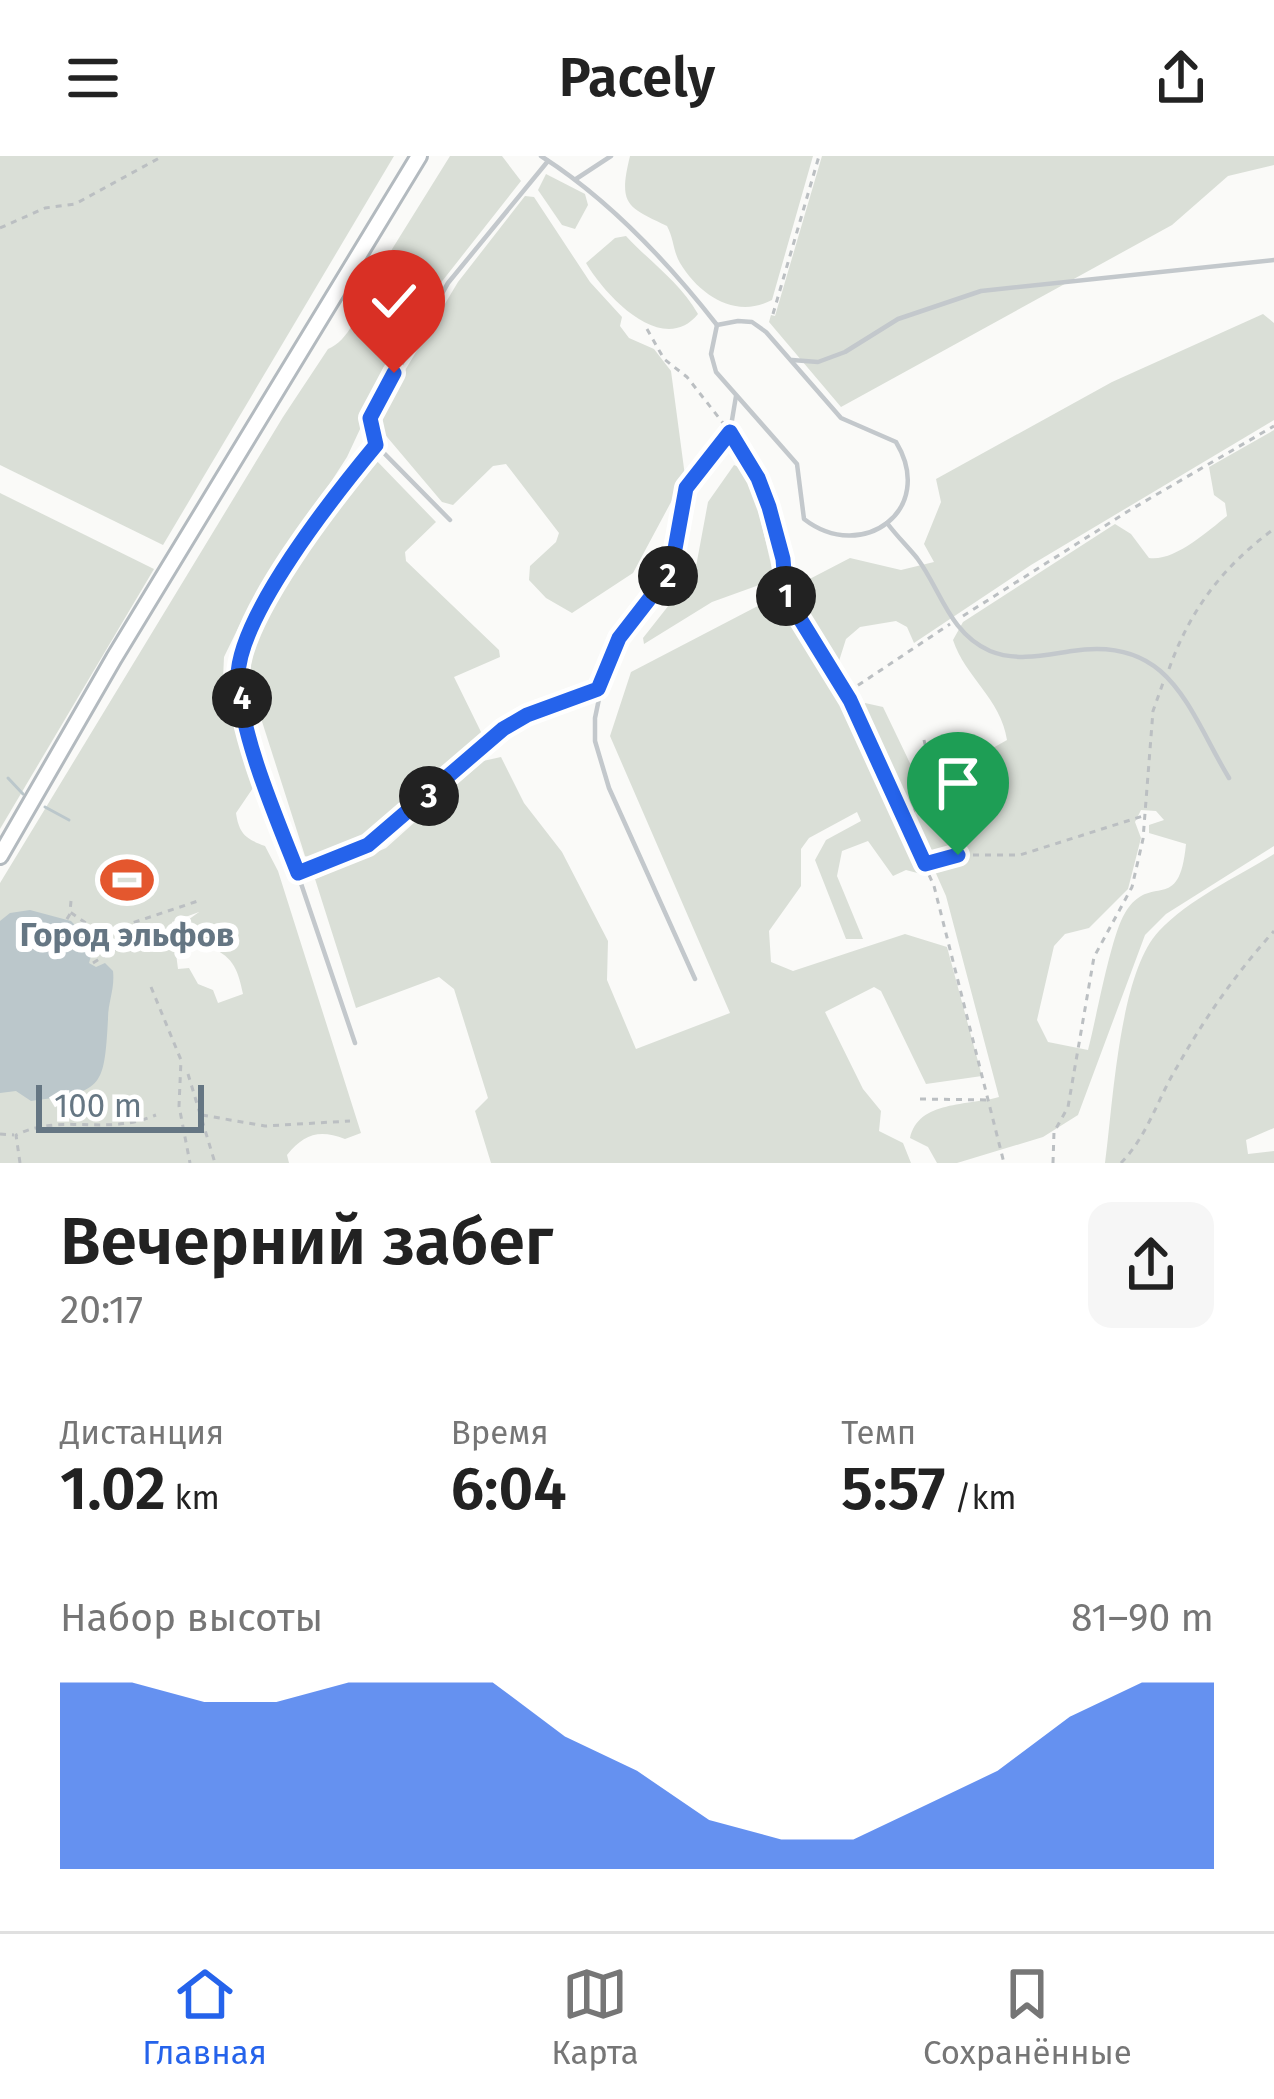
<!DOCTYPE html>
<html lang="ru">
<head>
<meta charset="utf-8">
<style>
  :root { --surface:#fff; --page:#f6f6f6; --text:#222; --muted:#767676; --line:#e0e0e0; --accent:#2563eb }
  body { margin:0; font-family:"Fira Sans",sans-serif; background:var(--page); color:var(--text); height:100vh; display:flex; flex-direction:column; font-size:45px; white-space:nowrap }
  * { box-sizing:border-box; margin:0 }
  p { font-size:39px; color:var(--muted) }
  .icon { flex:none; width:66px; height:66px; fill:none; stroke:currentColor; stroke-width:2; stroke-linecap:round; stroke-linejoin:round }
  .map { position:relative; height:1007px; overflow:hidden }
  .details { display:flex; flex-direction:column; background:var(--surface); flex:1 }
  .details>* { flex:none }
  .scale { position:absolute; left:36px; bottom:30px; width:168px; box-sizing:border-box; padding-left:12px; border:6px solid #657683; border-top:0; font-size:33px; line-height:42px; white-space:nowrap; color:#657683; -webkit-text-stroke:9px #fff; paint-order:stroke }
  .pin { position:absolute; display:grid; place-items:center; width:102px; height:102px; color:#fff; margin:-123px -51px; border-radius:50% 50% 50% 0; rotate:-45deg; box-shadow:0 0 12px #0007 }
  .pin .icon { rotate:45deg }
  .km { position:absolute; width:60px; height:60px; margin:-30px; border-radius:50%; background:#222; color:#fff; font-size:33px; line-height:60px; text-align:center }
  .round { display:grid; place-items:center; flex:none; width:126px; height:126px; border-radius:24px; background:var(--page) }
  .headline { display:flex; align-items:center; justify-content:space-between; height:204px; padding:0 60px }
  h1 { font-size:66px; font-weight:600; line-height:90px }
  .stats { display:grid; grid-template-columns:repeat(3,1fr); gap:18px; height:204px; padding:12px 60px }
  .stats div { display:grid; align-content:center }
  .stats b { font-size:60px; font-weight:600 }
  .stats small { font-size:33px; font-weight:400 }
  .stats p { font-size:33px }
  .chart { height:336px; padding:24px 60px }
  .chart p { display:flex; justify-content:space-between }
  .chart svg { width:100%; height:216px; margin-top:12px; fill:var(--accent); opacity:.7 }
  header { display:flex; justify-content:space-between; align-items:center; height:156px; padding:0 60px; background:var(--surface); font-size:54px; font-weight:600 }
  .tabs { display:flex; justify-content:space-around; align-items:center; height:168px; border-top:3px solid var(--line); background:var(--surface); font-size:33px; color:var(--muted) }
  .tabs a { display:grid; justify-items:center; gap:6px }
  .tabs .active { color:var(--accent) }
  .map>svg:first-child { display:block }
  .green { fill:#dadfd7; fill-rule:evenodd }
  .water { fill:#bbc7cb }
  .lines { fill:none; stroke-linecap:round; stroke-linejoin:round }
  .stream { stroke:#bbc7cb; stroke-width:3 }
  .secondary-casing { stroke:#b3babf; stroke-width:20 }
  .path { stroke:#bbbfc2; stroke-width:3; stroke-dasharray:6 6; stroke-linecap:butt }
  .service { stroke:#c3c8cc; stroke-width:4.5 }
  .secondary { stroke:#fff; stroke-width:14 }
  .route-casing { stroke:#fff; stroke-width:24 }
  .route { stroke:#2563eb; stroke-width:15 }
  .labels { text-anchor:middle; stroke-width:12; stroke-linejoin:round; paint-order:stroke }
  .poi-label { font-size:33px; font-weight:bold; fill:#657683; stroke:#fff }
</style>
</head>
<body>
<header><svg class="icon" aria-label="menu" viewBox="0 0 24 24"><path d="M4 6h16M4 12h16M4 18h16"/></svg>Pacely<svg class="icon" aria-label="share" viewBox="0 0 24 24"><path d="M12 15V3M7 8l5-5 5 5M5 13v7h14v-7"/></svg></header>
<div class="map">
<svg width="1274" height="1007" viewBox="0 0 1274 1007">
  <rect width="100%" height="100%" fill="#fafaf8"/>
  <g class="green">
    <path d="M0 0H394L163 389 0 309Z"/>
    <path d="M450 0H502L521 25 410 166 347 301 242 464 224 501 223 523 255 629 236 657C239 678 246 683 265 690L278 715 361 977 345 983C319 973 304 978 287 999L289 1007H0V727L283 261 328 193C348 185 361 155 366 135ZM199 756 181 769 194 776 204 772 207 789C232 801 237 809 243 838L218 847 213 834 198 828 189 812 178 813 172 766Z"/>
    <path d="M630 0H813L772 144C736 163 700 140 680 107 673 95 674 83 667 70 627 51 618 49 630 0Z"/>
    <path d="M822 0H1274V9L1228 20 1172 69 841 251 769 166 771 159 775 160Z"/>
    <path d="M546 18 585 38 588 49 575 73 562 69 538 34Z"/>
    <path d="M525 40 534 41 590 126 622 161 620 170 629 182 654 193 671 215 685 320 633 417 572 457 546 442 529 424 530 410 556 386 559 377 506 308 493 310 453 349 442 346 382 275 383 251 458 126Z"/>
    <path d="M626 80C650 106 680 126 698 158 663 201 606 141 586 107L615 82Z"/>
    <path d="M1263 158 1274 167V264L1031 409 914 487 907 471 896 465 860 471 846 483 839 505 849 524 842 532 846 548 925 719 906 714 893 720 868 685 842 695 837 720 863 783H846L815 704 826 684 861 665 857 656 809 682 801 693V730L769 775 771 806 793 815 905 778 947 791 982 920 926 928 881 835 874 831 825 856 863 933 881 955 879 975 903 987 911 1007H491L475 955 488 942 454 833 439 821 356 852 315 723 386 692 483 605 501 601 524 647 562 696 608 785 607 824 636 893 730 857 610 580 631 516 850 402 901 414 934 406 924 388 941 346 936 323 1112 226Z"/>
    <path d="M1274 274V690L1166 758 1145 779 1078 959 1043 981 957 1007H937L928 991 910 982C918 944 969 950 999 941L946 740 863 553 865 547 883 551 920 628 919 643 931 640 945 619 1007 584C1001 543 965 521 953 484L963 466 1115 368 1131 378 1149 402C1174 406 1208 375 1227 360L1225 347 1214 339 1209 311ZM1141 654 1156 655 1164 664 1149 669V677L1186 688C1179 761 1151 714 1125 757 1111 779 1096 864 1088 894L1048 886 1037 864 1054 790 1065 778 1089 772 1128 733 1141 682 1135 666Z"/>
    <path d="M373 301 436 366 405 396 406 405 499 494 500 501 454 521 482 578 478 589 371 679 312 703 305 700 251 531C242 457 328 356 373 301Z"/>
    <path d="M734 309 741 312 756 344 773 417 765 427 712 446 644 488 643 482 695 416 708 346Z"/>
    <path d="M0 337 154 413 0 673Z"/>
    <path d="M1274 698V972L1246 984 1248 998 1274 995V1007H1105C1113 949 1119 817 1159 775 1189 743 1237 721 1274 698Z"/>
  </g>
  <path class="water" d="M30 754 71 765 94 789 89 807 96 811 105 807 113 815C115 833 108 846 108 863 104 935 102 935 31 945L16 935 0 937V765L10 757Z"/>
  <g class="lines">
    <g class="stream">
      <path d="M8 622 23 638"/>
      <path d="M45 651 69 664"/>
    </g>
    <g class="secondary-casing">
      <path id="secondary" d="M0 700 114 502 419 0"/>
    </g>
    <g class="path">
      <path d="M0 72 45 52 75 48 163 0"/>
      <path d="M773 158 819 0"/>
      <path d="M647 173 664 203 687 221 723 267"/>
      <path d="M736 284 769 351 783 403 786 440 850 544 934 730 1004 1007"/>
      <path d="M963 460 1130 354 1274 270"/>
      <path d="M1169 513C1190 454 1223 410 1274 373"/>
      <path d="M848 536 950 468"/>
      <path d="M908 667 932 617 924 584"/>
      <path d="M926 707 958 699H1020L1143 660"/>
      <path d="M71 745 70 756 93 772 109 797"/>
      <path d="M70 758 61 773 73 780"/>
      <path d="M111 774 198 745"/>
      <path d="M93 807 125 787"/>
      <path d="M151 831 181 904 179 950 190 1007"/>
      <path d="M188 918 215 1007"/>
      <path d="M920 943 989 944"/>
      <path d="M202 959 265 970 350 965"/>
      <path d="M0 978 14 979"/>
      <path d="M20 1007 16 979C65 956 103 981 156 959"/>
      <path d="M1053 1007 1054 976 1068 951 1094 801 1132 731 1143 683 1153 555 1163 527"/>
      <path d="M1121 1007C1148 979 1157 944 1177 911 1204 863 1237 816 1274 775"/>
    </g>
    <g class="service">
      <path d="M541 0C610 44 667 105 717 169"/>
      <path d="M576 23 611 0"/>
      <path d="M738 165 752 166 766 176 841 262 896 286C937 354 862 408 804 363L797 308 716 216 711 198 717 169Z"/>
      <path d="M792 204 818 206 845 196 898 163 981 135 1274 104"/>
      <path d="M450 364 376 289 370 262 448 127 548 5"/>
      <path d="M887 367C896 379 907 390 917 402 941 434 949 477 990 495 1017 506 1045 499 1072 495 1171 479 1188 554 1229 622"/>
      <path d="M300 716 368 689 503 573 527 559 598 533"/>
      <path d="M695 823 609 632 595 585V562L608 500 671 415 686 332 730 276 736 240"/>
      <path d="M355 887 246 565C243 551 237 534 238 519 240 455 335 339 376 289"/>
    </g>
    <use href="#secondary" class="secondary"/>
  </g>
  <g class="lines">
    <g class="route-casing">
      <path id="route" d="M394 217 370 262 376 289C337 336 235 463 238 524 242 583 276 661 298 717L368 689 503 573 527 559 598 533 619 482 671 415 686 332 730 276 758 322 769 351 783 403 786 440 850 544 925 708 958 699"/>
    </g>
    <use href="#route" class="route"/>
  </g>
  <defs>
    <g id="stadium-bare" transform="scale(4.14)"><path d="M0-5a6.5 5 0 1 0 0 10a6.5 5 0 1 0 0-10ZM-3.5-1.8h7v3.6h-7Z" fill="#e4572e" stroke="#fff" stroke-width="2.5" paint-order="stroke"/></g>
  </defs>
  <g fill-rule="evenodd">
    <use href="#stadium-bare" x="127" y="724"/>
  </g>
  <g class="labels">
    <g class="poi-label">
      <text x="127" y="790">Город эльфов</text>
    </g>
  </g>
</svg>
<div class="scale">100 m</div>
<div class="pin" style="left:958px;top:699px;background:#1e9e55"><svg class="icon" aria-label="arrive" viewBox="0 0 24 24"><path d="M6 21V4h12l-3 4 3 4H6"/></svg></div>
<div class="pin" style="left:394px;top:217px;background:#d93025"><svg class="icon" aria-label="check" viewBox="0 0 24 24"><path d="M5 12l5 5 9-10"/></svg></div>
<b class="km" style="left:786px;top:440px">1</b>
<b class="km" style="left:668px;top:420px">2</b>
<b class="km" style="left:429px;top:640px">3</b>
<b class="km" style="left:242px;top:542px">4</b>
</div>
<section class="details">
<div class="headline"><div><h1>Вечерний забег</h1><p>20:17</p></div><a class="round"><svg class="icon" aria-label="share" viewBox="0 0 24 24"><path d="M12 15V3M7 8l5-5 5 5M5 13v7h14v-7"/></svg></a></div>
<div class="stats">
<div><p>Дистанция</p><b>1.02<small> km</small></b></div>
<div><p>Время</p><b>6:04</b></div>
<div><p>Темп</p><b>5:57<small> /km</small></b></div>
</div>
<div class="chart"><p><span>Набор высоты</span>81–90 m</p>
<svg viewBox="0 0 160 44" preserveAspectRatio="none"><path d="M0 44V6L10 6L20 10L30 10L40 6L50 6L60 6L70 17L80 24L90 34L100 38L110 38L120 31L130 24L140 13L150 6L160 6V44z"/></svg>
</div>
</section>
<nav class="tabs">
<a class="active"><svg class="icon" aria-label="home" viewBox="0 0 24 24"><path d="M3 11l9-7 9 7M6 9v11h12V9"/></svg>Главная</a>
<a><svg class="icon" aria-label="map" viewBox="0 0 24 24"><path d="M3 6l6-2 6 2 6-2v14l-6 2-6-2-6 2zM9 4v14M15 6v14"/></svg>Карта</a>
<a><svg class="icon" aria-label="saved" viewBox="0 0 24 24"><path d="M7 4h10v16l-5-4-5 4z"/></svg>Сохранённые</a>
</nav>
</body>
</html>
